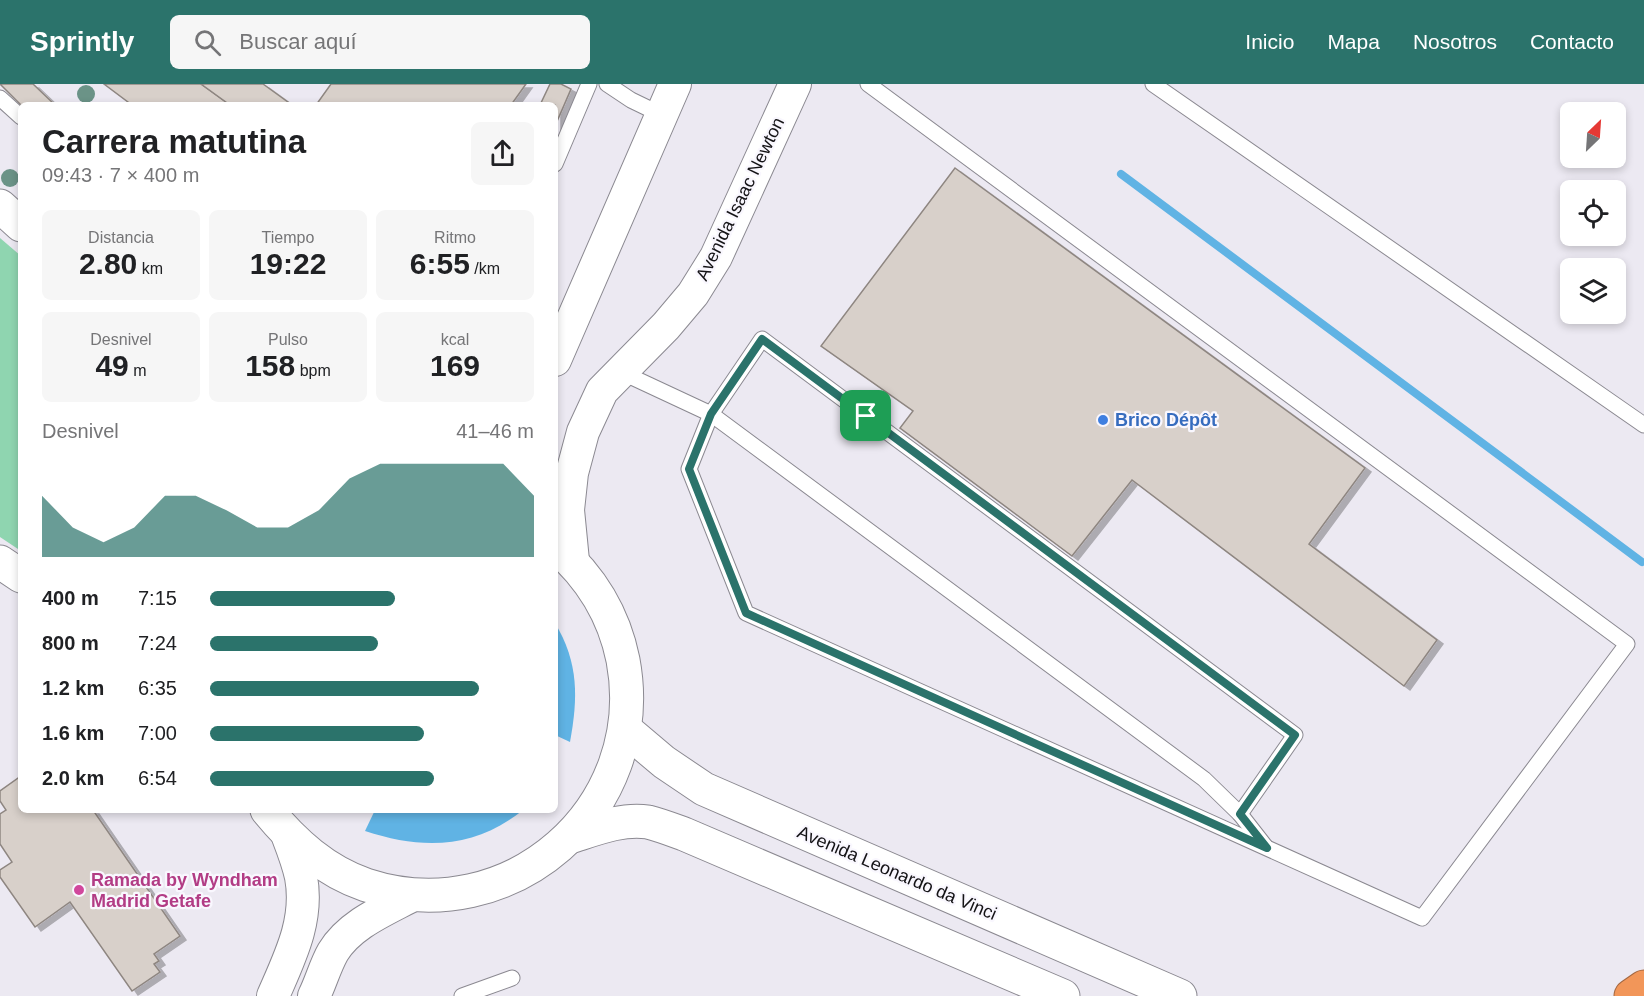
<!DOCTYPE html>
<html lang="es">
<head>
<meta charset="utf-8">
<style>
  :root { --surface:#fff; --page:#f6f6f6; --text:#202124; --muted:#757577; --accent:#2b736b }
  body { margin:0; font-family:Helvetica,sans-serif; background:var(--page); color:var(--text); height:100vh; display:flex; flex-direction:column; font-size:22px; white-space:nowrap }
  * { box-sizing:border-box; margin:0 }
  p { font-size:20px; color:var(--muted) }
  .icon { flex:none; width:33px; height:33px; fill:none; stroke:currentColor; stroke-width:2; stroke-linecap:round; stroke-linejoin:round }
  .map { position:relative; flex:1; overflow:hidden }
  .panel { position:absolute; left:18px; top:18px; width:540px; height:711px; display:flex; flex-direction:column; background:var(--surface); border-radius:9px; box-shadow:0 3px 9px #0003 }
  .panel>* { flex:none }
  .needle { width:39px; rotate:25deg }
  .tools { position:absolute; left:1560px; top:18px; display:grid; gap:12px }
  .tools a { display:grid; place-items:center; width:66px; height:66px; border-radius:9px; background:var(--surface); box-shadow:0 3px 9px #0003; font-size:30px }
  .pin { position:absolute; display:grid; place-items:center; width:51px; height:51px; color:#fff; margin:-26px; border-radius:12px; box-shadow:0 3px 9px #0006 }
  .round { display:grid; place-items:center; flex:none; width:63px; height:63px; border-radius:9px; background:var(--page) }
  .summary { display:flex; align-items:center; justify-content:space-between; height:102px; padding:0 24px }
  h1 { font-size:33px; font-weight:700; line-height:45px }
  .metrics { display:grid; grid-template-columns:repeat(3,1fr); gap:9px; height:102px; padding:6px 24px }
  .metrics div { display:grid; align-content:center; border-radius:9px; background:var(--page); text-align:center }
  .metrics b { font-size:30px; font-weight:700 }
  .metrics small { font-size:16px; font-weight:400 }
  .metrics p { font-size:16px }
  .chart { height:168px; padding:12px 24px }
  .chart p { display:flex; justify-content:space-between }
  .chart svg { width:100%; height:108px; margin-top:6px; fill:var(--accent); opacity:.7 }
  ul { padding:0 24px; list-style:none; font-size:20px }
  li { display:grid; grid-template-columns:96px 72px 1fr; align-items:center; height:45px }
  li i { height:15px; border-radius:8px; background:var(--accent) }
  header { display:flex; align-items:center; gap:36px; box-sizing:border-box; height:84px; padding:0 30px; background:var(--accent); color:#fff }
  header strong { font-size:28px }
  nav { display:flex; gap:33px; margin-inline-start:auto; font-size:21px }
  .search { width:420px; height:54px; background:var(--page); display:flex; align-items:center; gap:15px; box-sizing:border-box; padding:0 21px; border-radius:9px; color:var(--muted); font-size:22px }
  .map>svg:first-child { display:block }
  .green { fill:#8fd5b0 }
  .water { fill:#60b3e4 }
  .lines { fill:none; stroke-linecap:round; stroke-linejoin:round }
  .stream { stroke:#60b3e4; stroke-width:8 }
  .building { fill:#d8d0ca; stroke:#8e8681; stroke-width:1.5; filter:url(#shadow) }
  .service-casing { stroke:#8b8991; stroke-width:17 }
  .minor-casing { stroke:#8b8991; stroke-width:34 }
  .tertiary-casing { stroke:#8b8991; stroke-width:35 }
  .motorway-casing { stroke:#a46842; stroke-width:35 }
  .service { stroke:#fff; stroke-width:15 }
  .minor { stroke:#fff; stroke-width:32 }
  .tertiary { stroke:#fff; stroke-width:33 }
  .motorway { stroke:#f29659; stroke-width:33 }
  .tree { fill:#6b9387 }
  .route-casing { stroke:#fff; stroke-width:12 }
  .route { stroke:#2b736b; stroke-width:8 }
  .shop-dot { fill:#3f7fe0; stroke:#f9f7fe; stroke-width:2 }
  .hotel-dot { fill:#d1479c; stroke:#f9f7fe; stroke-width:2 }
  .labels { text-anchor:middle; stroke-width:4.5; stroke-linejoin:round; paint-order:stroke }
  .street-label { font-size:18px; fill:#141316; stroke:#f9f7fe }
  .shop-label { font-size:18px; font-weight:bold; fill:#366cbe; stroke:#f9f7fe; text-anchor:start }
  .hotel-label { font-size:18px; font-weight:bold; fill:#b23c85; stroke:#f9f7fe; text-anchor:start }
</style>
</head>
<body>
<header>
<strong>Sprintly</strong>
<div class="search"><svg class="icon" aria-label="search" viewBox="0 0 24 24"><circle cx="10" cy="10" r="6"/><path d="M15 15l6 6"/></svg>Buscar aquí</div>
<nav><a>Inicio</a><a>Mapa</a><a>Nosotros</a><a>Contacto</a></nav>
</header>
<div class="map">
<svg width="1644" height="912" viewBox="0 0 1644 912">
  <defs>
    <filter id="shadow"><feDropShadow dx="6" dy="4" stdDeviation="0" flood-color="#0004"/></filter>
  </defs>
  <rect width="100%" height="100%" fill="#ece9f2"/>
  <path class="green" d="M0 154 21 172V467L0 453Z"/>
  <g class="water">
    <path d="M555 539C579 579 578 614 570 658L555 651Z"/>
    <path d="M375 726H523C474 765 423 766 365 747Z"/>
  </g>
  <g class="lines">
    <path class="stream" d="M1121 90 1642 478"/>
  </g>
  <g class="building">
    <path d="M0 0H33L55 21H21Z"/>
    <path d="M104 0H201L230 21H132Z"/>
    <path d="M201 0H263L292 21H230Z"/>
    <path d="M331 0H526L511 21H316Z"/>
    <path d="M550 0H561L571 5 555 42V21H540Z"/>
    <path d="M955 84 1365 384 1309 460 1437 556 1404 602 1132 396 1072 472 900 344 913 327 821 262Z"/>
    <path d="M21 692V726H93L180 852 154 870 159 877 154 880 160 888 132 907 70 818 35 843 0 793V786L12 778 0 760V730L6 726 0 717V707Z"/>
  </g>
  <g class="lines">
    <g class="service-casing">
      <g id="service">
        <path d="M607 0 631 16 662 31"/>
        <path d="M868 0 1627 560 1422 834 746 529 689 385 711 330 762 255 1295 651 1240 730"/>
        <path d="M1153 0 1644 341"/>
        <path d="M0 14 21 33"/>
        <path d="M555 80 589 0"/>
        <path d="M621 288 711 330 761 367 1204 695 1240 730 1265 762"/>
        <path d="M462 912 512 894"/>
      </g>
    </g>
    <g class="minor-casing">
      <g id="minor">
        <path d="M555 276 675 0"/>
        <path d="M573 477 568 426 572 389 583 348 602 307 666 242 693 210 716 173 795 0"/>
        <path d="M273 912C290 873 309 836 301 793 298 779 293 766 288 753"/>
        <path d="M314 912C321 898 325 882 333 868 350 840 385 826 413 811"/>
      </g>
    </g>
    <g class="tertiary-casing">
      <g id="tertiary">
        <path d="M0 122 21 141"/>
        <path d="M0 478 21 492"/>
        <path d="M625 645 664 678 704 705 1180 912"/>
        <path d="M267 726C294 759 325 787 366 801 510 848 651 725 623 576 614 531 590 492 555 462"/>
        <path d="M570 753C595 745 622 734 648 738 660 741 673 746 684 750L1063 912"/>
      </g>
    </g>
    <g class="motorway-casing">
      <path id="motorway" d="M1631 912 1644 903"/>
    </g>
    <use href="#service" class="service"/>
    <use href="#minor" class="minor"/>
    <use href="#tertiary" class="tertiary"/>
    <use href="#motorway" class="motorway"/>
  </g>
  <g class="tree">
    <circle cx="86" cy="10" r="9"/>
    <circle cx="10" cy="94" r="9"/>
  </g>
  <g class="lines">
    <g class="route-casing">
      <path id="route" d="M762 255 1295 651 1240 730 1267 764 746 529 689 385 711 330Z"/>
    </g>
    <use href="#route" class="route"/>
  </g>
  <circle class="shop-dot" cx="1103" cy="336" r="6"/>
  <circle class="hotel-dot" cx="79" cy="806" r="6"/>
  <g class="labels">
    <g class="street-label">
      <text transform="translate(740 115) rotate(-64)" y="6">Avenida Isaac Newton</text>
      <text transform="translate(897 789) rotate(23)" y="6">Avenida Leonardo da Vinci</text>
    </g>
    <g class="shop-label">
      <text x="1115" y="342">Brico Dépôt</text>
    </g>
    <g class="hotel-label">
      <text x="91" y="802">Ramada by Wyndham<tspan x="91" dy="21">Madrid Getafe</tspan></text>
    </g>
  </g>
</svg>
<div class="tools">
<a><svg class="needle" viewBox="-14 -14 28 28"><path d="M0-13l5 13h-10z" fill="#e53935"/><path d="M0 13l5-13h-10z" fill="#757577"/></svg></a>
<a><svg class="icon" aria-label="locate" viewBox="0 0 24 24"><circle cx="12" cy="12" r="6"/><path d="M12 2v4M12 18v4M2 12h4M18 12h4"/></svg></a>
<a><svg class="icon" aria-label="layers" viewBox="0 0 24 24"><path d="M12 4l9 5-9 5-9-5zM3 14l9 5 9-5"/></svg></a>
</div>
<div class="pin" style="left:866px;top:332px;background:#1e9e55"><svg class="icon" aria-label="arrive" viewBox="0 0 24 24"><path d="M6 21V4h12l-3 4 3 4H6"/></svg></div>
<section class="panel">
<div class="summary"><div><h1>Carrera matutina</h1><p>09:43 · 7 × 400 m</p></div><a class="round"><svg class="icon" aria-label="share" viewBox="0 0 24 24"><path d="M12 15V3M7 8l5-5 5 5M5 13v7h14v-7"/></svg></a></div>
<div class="metrics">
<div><p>Distancia</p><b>2.80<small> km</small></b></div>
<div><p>Tiempo</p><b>19:22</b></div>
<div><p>Ritmo</p><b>6:55<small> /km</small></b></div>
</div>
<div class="metrics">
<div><p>Desnivel</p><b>49<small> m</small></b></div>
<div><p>Pulso</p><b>158<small> bpm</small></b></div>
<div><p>kcal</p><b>169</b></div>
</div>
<div class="chart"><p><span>Desnivel</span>41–46 m</p>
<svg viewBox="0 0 160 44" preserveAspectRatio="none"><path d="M0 44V19L10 32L20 38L30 32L40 19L50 19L60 25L70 32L80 32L90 25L100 12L110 6L120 6L130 6L140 6L150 6L160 19V44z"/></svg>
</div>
<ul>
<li><b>400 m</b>7:15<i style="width:57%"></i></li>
<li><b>800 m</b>7:24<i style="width:52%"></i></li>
<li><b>1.2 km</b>6:35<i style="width:83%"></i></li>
<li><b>1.6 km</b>7:00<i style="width:66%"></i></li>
<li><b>2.0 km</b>6:54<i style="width:69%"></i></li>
</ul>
</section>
</div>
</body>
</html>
